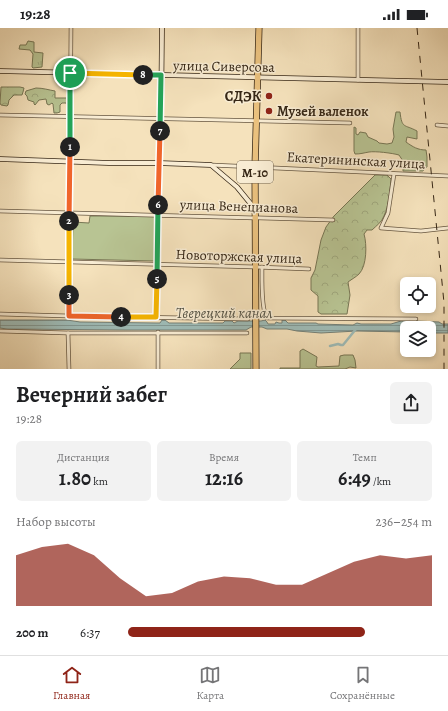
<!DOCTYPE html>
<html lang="ru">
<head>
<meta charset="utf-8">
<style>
  :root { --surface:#fff; --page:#f2f2f2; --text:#202124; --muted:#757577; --line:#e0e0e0; --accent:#8f2418 }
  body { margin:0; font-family:Alegreya,serif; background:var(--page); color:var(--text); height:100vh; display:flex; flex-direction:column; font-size:15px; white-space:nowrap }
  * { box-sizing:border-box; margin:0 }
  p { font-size:13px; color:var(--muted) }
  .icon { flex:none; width:22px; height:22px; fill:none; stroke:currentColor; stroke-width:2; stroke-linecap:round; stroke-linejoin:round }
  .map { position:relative; height:341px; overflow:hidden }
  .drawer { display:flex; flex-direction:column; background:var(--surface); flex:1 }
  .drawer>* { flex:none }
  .controls { position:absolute; left:400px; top:249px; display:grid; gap:8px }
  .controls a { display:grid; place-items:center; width:36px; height:36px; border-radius:6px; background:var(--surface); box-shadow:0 2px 6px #0003; font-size:20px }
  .pin { position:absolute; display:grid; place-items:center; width:34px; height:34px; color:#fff; margin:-17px; border:2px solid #fff; border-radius:50%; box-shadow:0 1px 4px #0007 }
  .km { position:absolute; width:20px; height:20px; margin:-10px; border-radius:50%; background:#222; color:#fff; font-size:11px; line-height:20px; text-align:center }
  .round { display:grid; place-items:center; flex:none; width:42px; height:42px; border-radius:6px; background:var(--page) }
  .headline { display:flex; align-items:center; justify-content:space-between; height:68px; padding:0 16px }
  h1 { font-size:22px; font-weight:700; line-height:30px }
  .metrics { display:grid; grid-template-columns:repeat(3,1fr); gap:6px; height:68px; padding:4px 16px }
  .metrics div { display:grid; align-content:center; border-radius:6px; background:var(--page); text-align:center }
  .metrics b { font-size:20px; font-weight:700 }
  .metrics small { font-size:11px; font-weight:400 }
  .metrics p { font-size:11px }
  .chart { height:112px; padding:8px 16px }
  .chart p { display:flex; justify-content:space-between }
  .chart svg { width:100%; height:72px; margin-top:4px; fill:var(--accent); opacity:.7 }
  ul { padding:0 16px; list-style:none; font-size:13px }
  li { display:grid; grid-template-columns:64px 48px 1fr; align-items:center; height:30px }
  li i { height:10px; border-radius:5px; background:var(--accent) }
  .status { display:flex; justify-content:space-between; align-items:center; height:28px; padding:0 20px; background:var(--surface); direction:ltr }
  .status svg { height:11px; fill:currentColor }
  .tabs { display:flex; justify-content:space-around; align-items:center; height:56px; border-top:1px solid var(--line); background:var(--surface); font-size:11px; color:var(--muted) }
  .tabs a { display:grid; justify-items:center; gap:2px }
  .tabs .active { color:var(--accent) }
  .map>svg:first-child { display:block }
  .grass { fill:#b8c493; stroke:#777654 }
  .forest { fill:url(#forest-crowns); stroke:#777654 }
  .park { fill:url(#park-tufts); stroke:#777654 }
  .water { fill:url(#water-rules); stroke:#748077 }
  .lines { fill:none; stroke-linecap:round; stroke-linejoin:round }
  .canal { stroke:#9ebcb8; stroke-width:2.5 }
  .street-casing { stroke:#665640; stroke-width:4.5 }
  .secondary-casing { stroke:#362716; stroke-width:5.5 }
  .highway-casing { stroke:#362716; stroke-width:7 }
  .street { stroke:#f8ecd3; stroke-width:3 }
  .secondary { stroke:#f8ecd3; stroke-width:4 }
  .highway { stroke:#eac17e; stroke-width:5.5 }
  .rail { stroke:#362716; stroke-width:1; stroke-dasharray:7 7; stroke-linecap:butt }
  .split-1-casing { stroke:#fff; stroke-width:8 }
  .split-2-casing { stroke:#fff; stroke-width:8 }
  .split-3-casing { stroke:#fff; stroke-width:8 }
  .split-4-casing { stroke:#fff; stroke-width:8 }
  .split-5-casing { stroke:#fff; stroke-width:8 }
  .split-6-casing { stroke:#fff; stroke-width:8 }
  .split-7-casing { stroke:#fff; stroke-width:8 }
  .split-8-casing { stroke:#fff; stroke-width:8 }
  .split-9-casing { stroke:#fff; stroke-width:8 }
  .split-1 { stroke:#22a559; stroke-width:5 }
  .split-2 { stroke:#f0652b; stroke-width:5 }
  .split-3 { stroke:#f5b400; stroke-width:5 }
  .split-4 { stroke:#f0652b; stroke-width:5 }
  .split-5 { stroke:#f5b400; stroke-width:5 }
  .split-6 { stroke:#22a559; stroke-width:5 }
  .split-7 { stroke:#f0652b; stroke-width:5 }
  .split-8 { stroke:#22a559; stroke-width:5 }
  .split-9 { stroke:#f5b400; stroke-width:5 }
  .poi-dot { fill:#8f2418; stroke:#f8ecd3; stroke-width:1.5 }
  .labels { text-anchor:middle; stroke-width:3; stroke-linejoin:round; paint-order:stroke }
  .shield { fill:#f8ecd3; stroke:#70624f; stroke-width:1 }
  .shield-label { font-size:13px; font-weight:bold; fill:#362716 }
  .street-label { font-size:14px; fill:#362716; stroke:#f8ecd3 }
  .poi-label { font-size:14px; font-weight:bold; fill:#362716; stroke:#f8ecd3; text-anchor:end }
  .water-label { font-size:15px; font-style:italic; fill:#555447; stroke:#f8ecd3 }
</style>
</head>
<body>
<div class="status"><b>19:28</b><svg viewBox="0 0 49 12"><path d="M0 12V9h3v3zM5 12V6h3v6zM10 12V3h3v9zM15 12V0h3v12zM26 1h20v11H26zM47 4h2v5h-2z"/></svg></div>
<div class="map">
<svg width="448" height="341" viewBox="0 0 448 341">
  <defs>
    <pattern id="forest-crowns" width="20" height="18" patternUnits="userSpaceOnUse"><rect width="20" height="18" fill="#b8c493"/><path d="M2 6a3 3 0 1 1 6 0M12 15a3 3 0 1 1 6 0" fill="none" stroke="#9fa87e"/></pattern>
    <pattern id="park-tufts" width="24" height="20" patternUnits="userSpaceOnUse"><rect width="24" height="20" fill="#b8c493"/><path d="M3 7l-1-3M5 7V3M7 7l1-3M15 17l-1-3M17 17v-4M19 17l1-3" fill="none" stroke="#9fa87e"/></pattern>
    <pattern id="water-rules" width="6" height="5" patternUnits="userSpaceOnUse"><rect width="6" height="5" fill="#9ebcb8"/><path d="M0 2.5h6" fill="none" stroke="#829995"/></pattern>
  </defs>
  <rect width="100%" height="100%" fill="#f5e2bc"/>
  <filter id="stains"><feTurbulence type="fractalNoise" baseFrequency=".005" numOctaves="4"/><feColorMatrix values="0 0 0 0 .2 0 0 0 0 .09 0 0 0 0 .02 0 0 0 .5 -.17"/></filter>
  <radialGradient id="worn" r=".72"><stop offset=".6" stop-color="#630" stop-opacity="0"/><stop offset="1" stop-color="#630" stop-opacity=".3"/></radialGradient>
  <g class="grass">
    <path d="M396 84H400C402 101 404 96 417 103V111L407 109 406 114C413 119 418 122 426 122L427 129V139L423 143H403V133L399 127C392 125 375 123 369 124 363 125 361 126 355 126L354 123V99L356 100V106L358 107 360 104 366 105 368 109 377 113 379 115 387 116 392 115 394 109 393 101Z"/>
    <path d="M90 188H155V233L72 231 73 194 89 195Z"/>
    <path d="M303 321 317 329 316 338 318 339 339 338 340 328 344 327H353L355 332 356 340 350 339 345 341H280V340H300V323Z"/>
    <path d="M240 325H251V341H230L240 331Z"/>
  </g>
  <g class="forest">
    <path d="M1 59H20L24 60 23 64 22 67H14L9 72 8 77 7 78 1 77 0 75Z"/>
    <path d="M36 60C43 60 49 62 55 63V70H68V78L67 77 66 75H62L60 77V84L57 85H54L53 76 52 75 49 77 47 76 46 71 39 72 35 77 34 76V74L28 72 27 68 25 66 26 63Z"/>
    <path d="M375 147H387L391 151C390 163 389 177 384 188 382 194 376 198 372 202H367L364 206C367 216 367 238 359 246 356 249 352 251 348 254L350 267 347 286H321L318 284V268L311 262V250L315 242 321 212 326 199 334 188Z"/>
  </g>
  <path class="park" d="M28 13 34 14V24L43 25 42 39 33 40 32 39 33 26 30 22 19 21 20 17H26Z"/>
  <path class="water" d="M0 292H67L80 294 156 295H160L162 292H165L169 295H223L225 293H232L234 295 238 293H261L265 292 267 294 268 296H275L276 294 279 295H282V292H285L288 295H316L318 296 353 297 357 295 361 296H391L401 293H416L439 294 442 296H448V305H429V300H407V304L357 303 321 305 297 303 287 301H267L262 299H251L246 302H125L7 301 0 300Z"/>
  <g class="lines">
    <path class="canal" d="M330 318 338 316 341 317H343L356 301"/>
    <g class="street-casing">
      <g id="street">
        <path d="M358 0V52"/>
        <path d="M0 87 350 95"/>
        <path d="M437 97 448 98"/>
        <path d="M211 137 448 148"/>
        <path d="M394 146 388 185 381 200 421 203 448 200"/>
        <path d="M0 183 333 192"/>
        <path d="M0 232 256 239 309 241"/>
        <path d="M262 239C262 250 261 282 267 290L416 291"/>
        <path d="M0 286 69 288 248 291"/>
        <path d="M69 288V185L70 133 71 0"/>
        <path d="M156 289 159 135"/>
        <path d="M0 303 68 305H247"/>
        <path d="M68 305 69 341"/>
        <path d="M158 341V304"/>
      </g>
    </g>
    <g class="secondary-casing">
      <g id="secondary">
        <path d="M0 43 448 54"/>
        <path d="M0 131 109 135H159L211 137 237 159 255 181"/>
        <path d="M159 135 161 91 162 0"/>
      </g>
    </g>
    <g class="highway-casing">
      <path id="highway" d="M256 341 255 139 259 0"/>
    </g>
    <use href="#street" class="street"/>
    <use href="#secondary" class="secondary"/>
    <use href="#highway" class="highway"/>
    <path class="rail" d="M417 0 441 244 444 275V341"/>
  </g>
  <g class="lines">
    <g class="split-1-casing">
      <path id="split-1" d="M70 45V119"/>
    </g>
    <g class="split-2-casing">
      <path id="split-2" d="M69 193 70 119"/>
    </g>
    <g class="split-3-casing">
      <path id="split-3" d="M69 193V267"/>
    </g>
    <g class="split-4-casing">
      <path id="split-4" d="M69 267V288L121 289"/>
    </g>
    <g class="split-5-casing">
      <path id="split-5" d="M121 289H156L157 251"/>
    </g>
    <g class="split-6-casing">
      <path id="split-6" d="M157 251 158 177"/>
    </g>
    <g class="split-7-casing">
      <path id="split-7" d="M158 177 160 103"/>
    </g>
    <g class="split-8-casing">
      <path id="split-8" d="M143 47H161L160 103"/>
    </g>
    <g class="split-9-casing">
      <path id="split-9" d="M70 45 143 47"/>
    </g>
    <use href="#split-1" class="split-1"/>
    <use href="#split-2" class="split-2"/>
    <use href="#split-3" class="split-3"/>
    <use href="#split-4" class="split-4"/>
    <use href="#split-5" class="split-5"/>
    <use href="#split-6" class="split-6"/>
    <use href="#split-7" class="split-7"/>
    <use href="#split-8" class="split-8"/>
    <use href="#split-9" class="split-9"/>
  </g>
  <g class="poi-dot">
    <circle cx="269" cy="68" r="4"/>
    <circle cx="269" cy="83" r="4"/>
  </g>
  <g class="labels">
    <rect class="shield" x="237" y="133" width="36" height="22" rx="3"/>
    <g class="shield-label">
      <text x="255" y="149">М-10</text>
    </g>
    <g class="street-label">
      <text transform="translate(224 38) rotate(1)" y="5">улица Сиверсова</text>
      <text transform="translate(356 132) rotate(3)" y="5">Екатерининская улица</text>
      <text transform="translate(239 178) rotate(2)" y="5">улица Венецианова</text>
      <text transform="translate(239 228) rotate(2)" y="5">Новоторжская улица</text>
    </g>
    <g class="poi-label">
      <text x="261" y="73">СДЭК</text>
      <text x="277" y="88" text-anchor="start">Музей валенок</text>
    </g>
    <g class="water-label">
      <text x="224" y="290">Тверецкий канал</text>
    </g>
  </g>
  <rect width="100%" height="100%" filter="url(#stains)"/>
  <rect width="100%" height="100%" fill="url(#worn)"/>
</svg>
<div class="controls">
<a><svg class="icon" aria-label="locate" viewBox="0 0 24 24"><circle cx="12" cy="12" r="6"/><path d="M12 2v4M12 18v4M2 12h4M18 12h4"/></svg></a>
<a><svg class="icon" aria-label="layers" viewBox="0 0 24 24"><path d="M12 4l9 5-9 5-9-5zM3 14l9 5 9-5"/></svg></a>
</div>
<div class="pin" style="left:70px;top:45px;background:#1e9e55"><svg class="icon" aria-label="arrive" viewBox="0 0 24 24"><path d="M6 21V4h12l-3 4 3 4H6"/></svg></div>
<b class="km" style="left:70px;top:119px">1</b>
<b class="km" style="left:69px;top:193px">2</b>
<b class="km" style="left:69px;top:267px">3</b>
<b class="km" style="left:121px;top:289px">4</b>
<b class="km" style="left:157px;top:251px">5</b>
<b class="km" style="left:158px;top:177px">6</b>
<b class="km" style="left:160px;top:103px">7</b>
<b class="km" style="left:143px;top:47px">8</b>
</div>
<section class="drawer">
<div class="headline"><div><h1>Вечерний забег</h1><p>19:28</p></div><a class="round"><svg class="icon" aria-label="share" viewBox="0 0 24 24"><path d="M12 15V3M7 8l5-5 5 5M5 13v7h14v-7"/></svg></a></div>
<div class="metrics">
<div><p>Дистанция</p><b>1.80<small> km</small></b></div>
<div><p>Время</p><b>12:16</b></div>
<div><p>Темп</p><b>6:49<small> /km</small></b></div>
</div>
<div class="chart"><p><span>Набор высоты</span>236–254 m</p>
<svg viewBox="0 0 160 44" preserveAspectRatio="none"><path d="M0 44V13L10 8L20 6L30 13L40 27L50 38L60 36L70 29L80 26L90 27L100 31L110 31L120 24L130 17L140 13L150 15L160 13V44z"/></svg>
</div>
<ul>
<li><b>200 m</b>6:37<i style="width:78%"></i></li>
</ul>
</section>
<nav class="tabs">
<a class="active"><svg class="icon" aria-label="home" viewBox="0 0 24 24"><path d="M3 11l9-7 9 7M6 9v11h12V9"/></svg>Главная</a>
<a><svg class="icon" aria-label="map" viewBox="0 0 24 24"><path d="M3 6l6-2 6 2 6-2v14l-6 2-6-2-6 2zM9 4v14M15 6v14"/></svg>Карта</a>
<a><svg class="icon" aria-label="saved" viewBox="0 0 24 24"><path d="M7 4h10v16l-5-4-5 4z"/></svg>Сохранённые</a>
</nav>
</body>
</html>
